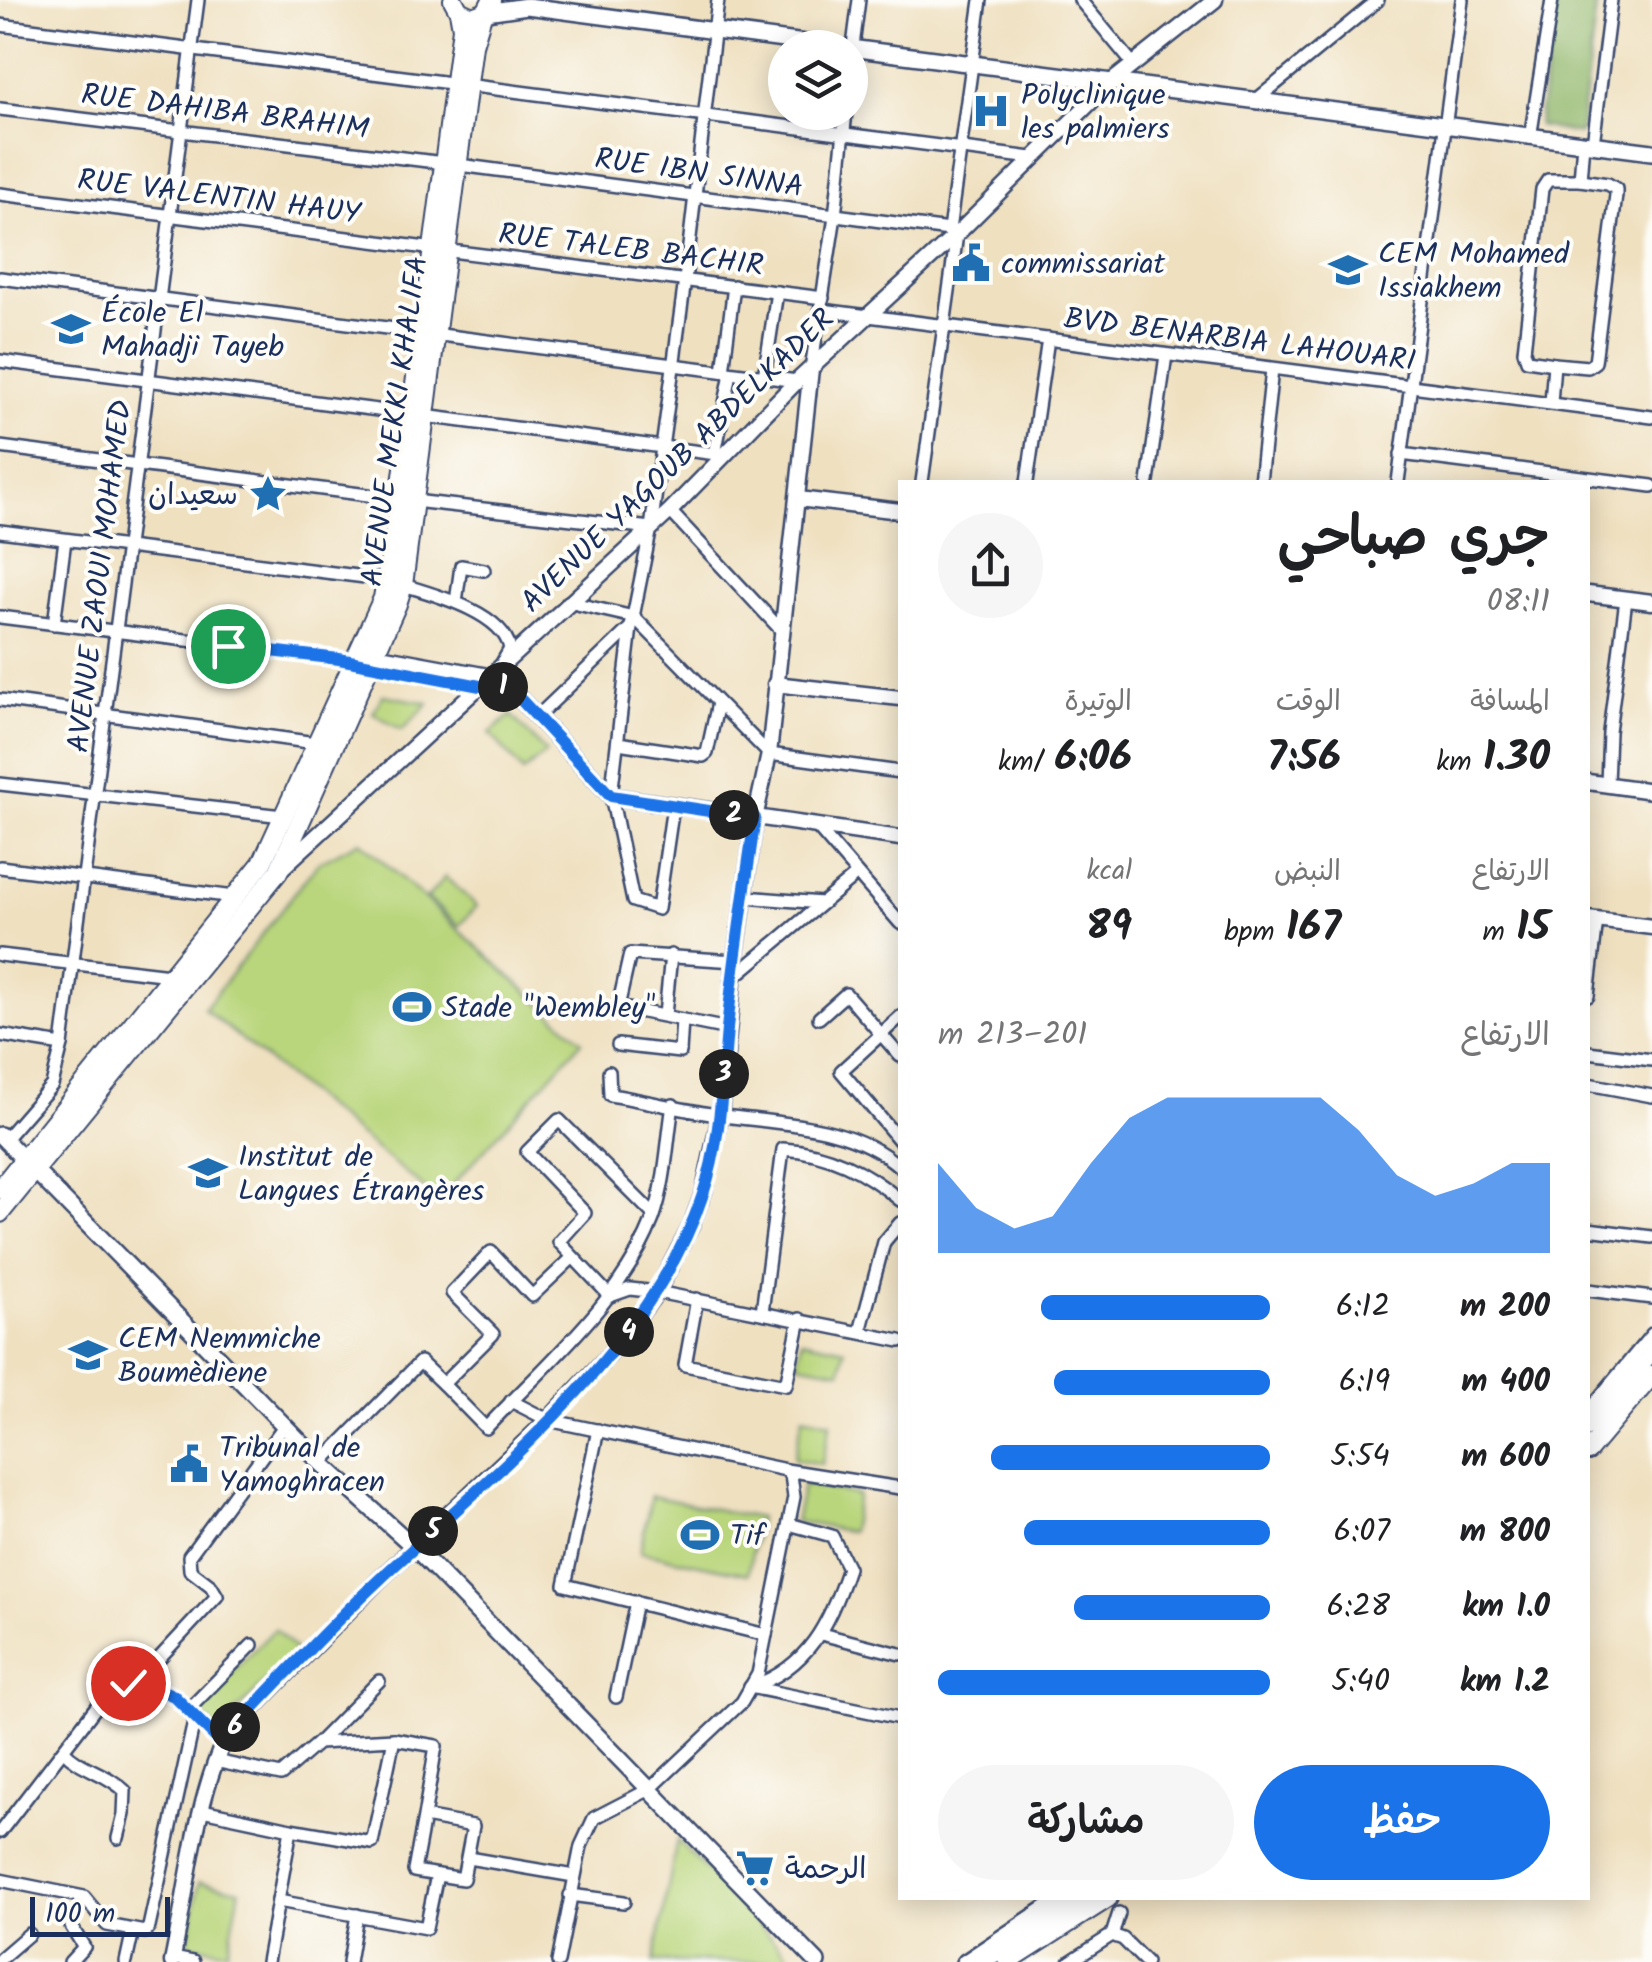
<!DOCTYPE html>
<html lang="ar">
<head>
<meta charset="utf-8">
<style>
  :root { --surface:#fff; --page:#f6f6f6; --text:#202124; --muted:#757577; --accent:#1a73e8 }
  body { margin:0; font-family:Kalam,"Playpen Sans Arabic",sans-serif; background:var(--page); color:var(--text); direction:rtl; height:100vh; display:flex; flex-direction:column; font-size:38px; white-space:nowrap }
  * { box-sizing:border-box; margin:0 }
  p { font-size:32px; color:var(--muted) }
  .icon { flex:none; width:55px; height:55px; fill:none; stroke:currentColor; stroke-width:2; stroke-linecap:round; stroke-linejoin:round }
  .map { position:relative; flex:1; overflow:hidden; direction:ltr }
  .details { position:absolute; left:898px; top:480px; width:692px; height:1420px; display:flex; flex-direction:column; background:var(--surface); border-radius:0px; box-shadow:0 5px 25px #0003; direction:rtl }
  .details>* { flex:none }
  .buttons { position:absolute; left:768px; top:30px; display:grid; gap:20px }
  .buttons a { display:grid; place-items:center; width:100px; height:100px; border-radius:50%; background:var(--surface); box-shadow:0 5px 25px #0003; font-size:50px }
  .scale { position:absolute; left:30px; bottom:25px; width:140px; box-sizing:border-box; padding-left:10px; border:5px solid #1b2f5e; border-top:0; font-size:28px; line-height:35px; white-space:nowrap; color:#1b2f5e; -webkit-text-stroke:8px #fdfcf7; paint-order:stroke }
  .pin { position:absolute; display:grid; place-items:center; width:85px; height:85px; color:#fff; margin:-42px; border:5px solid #fff; border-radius:50%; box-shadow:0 2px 10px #0007 }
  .km { position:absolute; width:50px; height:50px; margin:-25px; border-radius:50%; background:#222; color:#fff; font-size:28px; line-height:50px; text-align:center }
  .round { display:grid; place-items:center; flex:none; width:105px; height:105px; border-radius:52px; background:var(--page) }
  .overview { display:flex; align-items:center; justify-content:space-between; height:170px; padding:0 40px }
  h1 { font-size:55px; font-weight:600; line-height:75px }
  .stats { display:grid; grid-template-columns:repeat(3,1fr); gap:15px; height:170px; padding:10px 40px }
  .stats div { display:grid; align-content:center }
  .stats b { font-size:42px; font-weight:600 }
  .stats small { font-size:28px; font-weight:400 }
  .stats p { font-size:28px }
  .chart { height:280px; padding:20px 40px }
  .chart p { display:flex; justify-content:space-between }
  .chart svg { width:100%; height:180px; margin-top:10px; fill:var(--accent); opacity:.7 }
  .action { display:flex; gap:20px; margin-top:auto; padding:20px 40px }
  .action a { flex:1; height:115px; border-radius:60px; background:var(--accent); color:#fff; font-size:40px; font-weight:600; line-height:115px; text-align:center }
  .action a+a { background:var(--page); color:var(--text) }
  ul { padding:0 40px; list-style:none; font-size:32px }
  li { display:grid; grid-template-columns:160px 120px 1fr; align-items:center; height:75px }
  li i { height:25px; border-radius:12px; background:var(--accent) }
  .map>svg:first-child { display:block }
  .green { fill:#b9d67c; stroke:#6a826d; stroke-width:2.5 }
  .forest { fill:#92b76c; stroke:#567365; stroke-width:2.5 }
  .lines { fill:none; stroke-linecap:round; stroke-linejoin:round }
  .minor-casing { stroke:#3b4a6d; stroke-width:16 }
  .tertiary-casing { stroke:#3b4a6d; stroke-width:19 }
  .secondary-casing { stroke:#3b4a6d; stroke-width:20 }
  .primary-casing { stroke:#3b4a6d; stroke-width:22 }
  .trunk-casing { stroke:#3b4a6d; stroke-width:22 }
  .minor { stroke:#fff; stroke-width:11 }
  .tertiary { stroke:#fff; stroke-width:14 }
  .secondary { stroke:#fff; stroke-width:15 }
  .primary { stroke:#fff; stroke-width:18 }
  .trunk { stroke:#fff; stroke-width:18 }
  .route-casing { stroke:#fff; stroke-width:20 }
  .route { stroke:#1a73e8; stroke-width:12 }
  .labels { text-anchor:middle; stroke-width:8; stroke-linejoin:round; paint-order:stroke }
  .poi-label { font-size:30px; fill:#1b2f5e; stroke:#fdfcf7; text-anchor:start }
  .street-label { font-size:30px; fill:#1b2f5e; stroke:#fdfcf7 }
</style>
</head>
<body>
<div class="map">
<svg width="1652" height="1962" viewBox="0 0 1652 1962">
  <rect width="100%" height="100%" fill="#fdfcf7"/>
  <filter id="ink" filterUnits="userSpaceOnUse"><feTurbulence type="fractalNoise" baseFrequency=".01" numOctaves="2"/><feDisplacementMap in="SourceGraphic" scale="20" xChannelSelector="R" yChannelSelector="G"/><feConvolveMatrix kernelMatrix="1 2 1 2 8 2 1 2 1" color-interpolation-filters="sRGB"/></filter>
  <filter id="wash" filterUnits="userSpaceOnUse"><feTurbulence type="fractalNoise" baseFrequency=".0048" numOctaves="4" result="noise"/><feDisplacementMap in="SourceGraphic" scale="40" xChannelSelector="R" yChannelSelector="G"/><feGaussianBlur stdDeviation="2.25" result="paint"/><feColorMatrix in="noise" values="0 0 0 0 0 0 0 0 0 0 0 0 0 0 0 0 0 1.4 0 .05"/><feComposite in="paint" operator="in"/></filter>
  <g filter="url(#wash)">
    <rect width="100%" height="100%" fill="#efe0c0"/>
    <g class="green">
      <path d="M383 695 429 703 402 730 373 713Z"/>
      <path d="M511 715 546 753 523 772 490 733Z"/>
      <path d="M360 841 582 1041 439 1200 204 1009 318 863Z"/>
      <path d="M445 877 477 906 459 926 427 898Z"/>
      <path d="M802 1340 845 1349 841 1371 798 1363Z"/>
      <path d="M803 1416 831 1422 822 1464 794 1459Z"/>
      <path d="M803 1484 858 1495 851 1532 795 1521Z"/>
      <path d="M651 1496 759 1518 748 1574 640 1552Z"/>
      <path d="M275 1629 296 1651 217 1731 195 1709Z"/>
      <path d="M677 1840 795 1962H654Z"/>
      <path d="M199 1882 240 1890 228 1951 188 1944Z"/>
    </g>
    <path class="forest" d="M1555 0H1597L1580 134 1538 126Z"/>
  </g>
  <g filter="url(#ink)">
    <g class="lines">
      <g class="minor-casing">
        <g id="minor">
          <path d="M1080 0 1133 64"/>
          <path d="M0 25 1032 158"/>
          <path d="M850 69 859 0"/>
          <path d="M1255 101 1378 0"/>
          <path d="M0 109 444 163 949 230"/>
          <path d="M1530 138 1552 0"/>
          <path d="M1593 144 1611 0"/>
          <path d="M0 194 823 298"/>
          <path d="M0 278 797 381"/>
          <path d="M822 310 1652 417"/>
          <path d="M0 361 724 455"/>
          <path d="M1554 364 1527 360 1524 351 1542 189 1548 180H1580"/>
          <path d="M811 369 835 216 846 112"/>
          <path d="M723 371 734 286"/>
          <path d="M764 377 777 292"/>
          <path d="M1551 403 1554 364 1588 367 1595 362 1616 195V189L1608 184 1580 180 1583 143"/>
          <path d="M0 447 414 501 651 528"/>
          <path d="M715 454 731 373"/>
          <path d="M1401 454 1652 486"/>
          <path d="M922 482 957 234 949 230 981 0"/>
          <path d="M1027 482 1048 339"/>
          <path d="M1148 482 1166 355"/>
          <path d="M1260 482 1272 369"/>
          <path d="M1398 482 1462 0"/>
          <path d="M670 511 781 630"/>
          <path d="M0 531 389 580"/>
          <path d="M403 585C433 594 504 613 510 649L498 670 509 687"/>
          <path d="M456 602 461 566 484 570"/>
          <path d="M568 602 634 617 769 754 900 772"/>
          <path d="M0 617 339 659 480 686 509 687"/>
          <path d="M54 624 65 540"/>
          <path d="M372 653 491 675"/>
          <path d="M0 700 323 744"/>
          <path d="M538 716 631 627"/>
          <path d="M618 743 703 756 707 753 718 703"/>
          <path d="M0 784 283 816"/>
          <path d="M1607 784 1609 732 1626 599"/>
          <path d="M673 806 658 909 633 901 611 796 631 627 651 528 685 280 718 0"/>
          <path d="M817 827 900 923"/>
          <path d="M0 867 234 897"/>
          <path d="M744 897 822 903"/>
          <path d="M0 955 170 975"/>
          <path d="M733 978 857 874"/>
          <path d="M1588 996 1597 920"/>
          <path d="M665 1015 671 955"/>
          <path d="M900 1017 841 1071 900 1141"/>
          <path d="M819 1018 846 994 900 1056"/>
          <path d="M728 1029 618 1007 630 954 735 961"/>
          <path d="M0 1035 62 1045"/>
          <path d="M618 1045 680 1052 682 1020"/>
          <path d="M1588 1052 1652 1060"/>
          <path d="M609 1072 610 1095C648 1101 686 1111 724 1116 784 1124 852 1124 900 1167"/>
          <path d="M1588 1084 1652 1096"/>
          <path d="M5 1139 52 1085 62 1045 198 0"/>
          <path d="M654 1215 559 1120 527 1152 585 1213 559 1242 610 1296 630 1289 657 1292 900 1341"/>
          <path d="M1588 1229 1652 1237"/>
          <path d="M1588 1290 1652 1298"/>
          <path d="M697 1299 685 1365 786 1385 800 1319"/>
          <path d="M762 1312 783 1149C829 1152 865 1171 900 1200"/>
          <path d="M860 1332 884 1242 900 1223"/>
          <path d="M443 1384 486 1428C546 1364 621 1302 653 1219 666 1183 667 1142 673 1105"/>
          <path d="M511 1401 548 1420 786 1470 791 1475 794 1497 758 1674 742 1702 650 1789 594 1818 581 1846 558 1962"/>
          <path d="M1588 1411 1652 1334"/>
          <path d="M598 1430 565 1585 766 1635"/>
          <path d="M321 1463 420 1362 443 1384 493 1334 452 1293 491 1252 532 1296 572 1258"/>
          <path d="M786 1470 900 1488"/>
          <path d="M789 1524 832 1536 848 1568C830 1622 808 1669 750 1687L895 1717"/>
          <path d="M821 1634 900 1654"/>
          <path d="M139 1680 217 1596 211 1586 190 1570 189 1556 284 1426"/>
          <path d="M616 1697 636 1602"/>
          <path d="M188 1710 252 1645"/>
          <path d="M394 1739 436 1746 424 1817 473 1826 463 1879 414 1871 424 1817"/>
          <path d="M318 1743 379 1681"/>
          <path d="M63 1750C81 1770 106 1772 125 1791L124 1814 118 1838"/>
          <path d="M215 1761 281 1775 318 1743 394 1739 372 1843 291 1829"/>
          <path d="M202 1810 291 1829 267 1962"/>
          <path d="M0 1832 103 1698 139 1680 174 1696 222 1744"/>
          <path d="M468 1858 574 1876"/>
          <path d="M0 1880 84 1897 107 1925 145 1932 149 1927 195 1717"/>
          <path d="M570 1895 624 1902"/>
          <path d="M278 1901 426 1928 437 1875"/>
          <path d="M1112 1935 1119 1913"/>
          <path d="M173 1958 193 1962"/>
          <path d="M0 1959 29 1934"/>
          <path d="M70 1962 84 1947 71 1926"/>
          <path d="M126 1962 133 1930"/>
          <path d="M349 1962 357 1915"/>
          <path d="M962 1962 1058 1898"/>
          <path d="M1070 1962 1112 1935 1123 1939 1146 1962"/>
        </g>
      </g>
      <g class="tertiary-casing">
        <g id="tertiary">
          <path d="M798 499 900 511"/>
          <path d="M1588 594 1652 602"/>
          <path d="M775 684 900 698"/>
          <path d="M509 687 611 796 900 838"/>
          <path d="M1588 782 1652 791"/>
          <path d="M282 868 670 511 797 381 957 234 1110 83 1215 0"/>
          <path d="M1588 919 1652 927"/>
          <path d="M172 1962C188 1888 194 1806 226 1736L378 1581 548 1420 609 1355 657 1292 691 1226 704 1191 720 1116 735 961 755 818 769 754 811 369"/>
        </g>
      </g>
      <g class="secondary-casing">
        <g id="secondary">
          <path d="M486 12 527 6 843 48"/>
          <path d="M850 48 1652 152"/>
          <path d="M0 1135 321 1463 415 1548 817 1962"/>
        </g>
      </g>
      <g class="primary-casing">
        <g id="primary">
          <path d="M453 0 459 11 472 17 486 12 492 0"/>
          <path d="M0 1189 262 863 383 598 400 499 462 28 459 11"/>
          <path d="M0 1213 278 872 397 604 403 585 473 45 482 15"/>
        </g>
      </g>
      <g class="trunk-casing">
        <g id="trunk">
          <path d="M1588 1426 1652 1350"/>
          <path d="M1588 1451 1652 1375"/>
          <path d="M980 1962 1080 1898"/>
          <path d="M1008 1962 1108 1898"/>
        </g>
      </g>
      <use href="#minor" class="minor"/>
      <use href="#tertiary" class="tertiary"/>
      <use href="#secondary" class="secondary"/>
      <use href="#primary" class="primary"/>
      <use href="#trunk" class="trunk"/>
    </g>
  </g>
  <g class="lines" filter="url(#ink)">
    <g class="route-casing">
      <path id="route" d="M128 1683 139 1680 174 1696 222 1744 226 1736C277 1684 326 1629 380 1579 495 1473 653 1346 703 1194 721 1141 722 1084 727 1029 734 958 745 888 755 818L611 796 509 687 480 686 339 659 228 646"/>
    </g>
    <use href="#route" class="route"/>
  </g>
  <defs>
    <g id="hospital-bare" transform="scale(3)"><path d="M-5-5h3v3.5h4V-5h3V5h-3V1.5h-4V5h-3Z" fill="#1f6fb2" stroke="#fdfcf7" stroke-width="2.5" paint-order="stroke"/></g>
    <g id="civic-bare" transform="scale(3)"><path d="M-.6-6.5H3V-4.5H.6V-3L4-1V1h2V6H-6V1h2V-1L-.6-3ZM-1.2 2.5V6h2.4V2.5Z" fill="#1f6fb2" stroke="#fdfcf7" stroke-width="2.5" paint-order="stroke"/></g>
    <g id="school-bare" transform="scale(3)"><path d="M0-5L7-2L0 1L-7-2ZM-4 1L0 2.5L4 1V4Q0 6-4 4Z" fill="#1f6fb2" stroke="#fdfcf7" stroke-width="2.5" paint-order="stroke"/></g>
    <g id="sight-bare" transform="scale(3)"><path d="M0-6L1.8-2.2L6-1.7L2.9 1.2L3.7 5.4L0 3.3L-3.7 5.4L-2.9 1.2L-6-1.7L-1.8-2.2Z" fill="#1f6fb2" stroke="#fdfcf7" stroke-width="2.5" paint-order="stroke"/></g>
    <g id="stadium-bare" transform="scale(3)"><path d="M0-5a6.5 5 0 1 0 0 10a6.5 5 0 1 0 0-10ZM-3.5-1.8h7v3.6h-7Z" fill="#1f6fb2" stroke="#fdfcf7" stroke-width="2.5" paint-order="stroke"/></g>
    <g id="university-bare" transform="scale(3)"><path d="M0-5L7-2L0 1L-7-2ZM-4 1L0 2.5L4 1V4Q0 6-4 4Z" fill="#1f6fb2" stroke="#fdfcf7" stroke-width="2.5" paint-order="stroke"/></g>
    <g id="supermarket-bare" transform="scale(3)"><path d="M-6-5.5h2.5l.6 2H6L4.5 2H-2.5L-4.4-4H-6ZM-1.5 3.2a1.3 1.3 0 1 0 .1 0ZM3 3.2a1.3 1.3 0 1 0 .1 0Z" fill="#1f6fb2" stroke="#fdfcf7" stroke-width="2.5" paint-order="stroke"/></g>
  </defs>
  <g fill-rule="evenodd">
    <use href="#hospital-bare" x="991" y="111"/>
    <use href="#civic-bare" x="971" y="263"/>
    <use href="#school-bare" x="1348" y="270"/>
    <use href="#school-bare" x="71" y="329"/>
    <use href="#sight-bare" x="268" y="494"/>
    <use href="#stadium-bare" x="412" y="1007"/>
    <use href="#university-bare" x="208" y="1173"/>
    <use href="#school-bare" x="88" y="1355"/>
    <use href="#civic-bare" x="189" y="1464"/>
    <use href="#stadium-bare" x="700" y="1535"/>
    <use href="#supermarket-bare" x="755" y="1868"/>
  </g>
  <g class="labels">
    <g class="poi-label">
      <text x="1021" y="104">Polyclinique<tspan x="1021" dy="34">les palmiers</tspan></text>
      <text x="1378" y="263">CEM Mohamed<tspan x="1378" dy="34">Issiakhem</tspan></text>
      <text x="1001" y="273">commissariat</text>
      <text x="101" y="322">École El<tspan x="101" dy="34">Mahadji Tayeb</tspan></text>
      <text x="238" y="504" text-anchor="end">سعيدان</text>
      <text x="442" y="1017">Stade "Wembley"</text>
      <text x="238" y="1166">Institut de<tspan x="238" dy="34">Langues Étrangères</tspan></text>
      <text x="118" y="1348">CEM Nemmiche<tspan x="118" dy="34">Boumèdiene</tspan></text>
      <text x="219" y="1457">Tribunal de<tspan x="219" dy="34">Yamoghracen</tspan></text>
      <text x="730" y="1545">Tif</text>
      <text x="785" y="1878">الرحمة</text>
    </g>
    <g class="street-label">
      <text transform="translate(225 111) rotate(7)" y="10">RUE DAHIBA BRAHIM</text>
      <text transform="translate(699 172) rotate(8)" y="10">RUE IBN SINNA</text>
      <text transform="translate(219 196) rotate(7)" y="10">RUE VALENTIN HAUY</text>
      <text transform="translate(631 249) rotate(7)" y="10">RUE TALEB BACHIR</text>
      <text transform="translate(1240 339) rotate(7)" y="10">BVD BENARBIA LAHOUARI</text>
      <text transform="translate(394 421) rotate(-82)" y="10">AVENUE MEKKI KHALIFA</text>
      <text transform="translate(677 460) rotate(-44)" y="10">AVENUE YAGOUB ABDELKADER</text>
      <text transform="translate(99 576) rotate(-83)" y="10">AVENUE ZAOUI MOHAMED</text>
    </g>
  </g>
</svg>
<div class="buttons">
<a><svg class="icon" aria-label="layers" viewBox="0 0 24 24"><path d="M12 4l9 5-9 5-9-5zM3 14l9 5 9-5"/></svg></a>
</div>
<div class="scale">100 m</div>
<div class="pin" style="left:228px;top:646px;background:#1e9e55"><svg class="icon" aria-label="arrive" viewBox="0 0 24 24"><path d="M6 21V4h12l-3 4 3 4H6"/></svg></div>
<div class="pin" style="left:128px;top:1683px;background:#d93025"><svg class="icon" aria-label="check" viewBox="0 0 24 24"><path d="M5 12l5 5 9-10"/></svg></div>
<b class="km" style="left:503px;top:687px">1</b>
<b class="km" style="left:734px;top:815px">2</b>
<b class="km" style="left:724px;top:1074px">3</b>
<b class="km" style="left:629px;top:1332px">4</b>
<b class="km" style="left:433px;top:1531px">5</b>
<b class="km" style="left:235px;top:1727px">6</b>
<section class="details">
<div class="overview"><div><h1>جري صباحي</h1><p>08:11</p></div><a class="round"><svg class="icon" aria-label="share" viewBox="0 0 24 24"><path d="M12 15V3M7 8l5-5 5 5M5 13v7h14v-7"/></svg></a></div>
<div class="stats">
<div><p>المسافة</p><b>1.30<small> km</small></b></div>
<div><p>الوقت</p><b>7:56</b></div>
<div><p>الوتيرة</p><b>6:06<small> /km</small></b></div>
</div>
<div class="stats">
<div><p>الارتفاع</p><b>15<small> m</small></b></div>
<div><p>النبض</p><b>167<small> bpm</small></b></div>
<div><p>kcal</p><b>89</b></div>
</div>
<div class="chart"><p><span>الارتفاع</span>201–213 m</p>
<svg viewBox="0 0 160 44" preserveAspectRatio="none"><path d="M0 44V22L10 33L20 38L30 35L40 22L50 11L60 6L70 6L80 6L90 6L100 6L110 14L120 25L130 30L140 27L150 22L160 22V44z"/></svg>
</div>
<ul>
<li><b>200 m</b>6:12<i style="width:69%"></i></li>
<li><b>400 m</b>6:19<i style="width:65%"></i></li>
<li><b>600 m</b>5:54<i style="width:84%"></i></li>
<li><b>800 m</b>6:07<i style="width:74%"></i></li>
<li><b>1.0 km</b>6:28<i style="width:59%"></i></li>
<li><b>1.2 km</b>5:40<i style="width:100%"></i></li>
</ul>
<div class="action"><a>حفظ</a><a>مشاركة</a></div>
</section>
</div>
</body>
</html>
